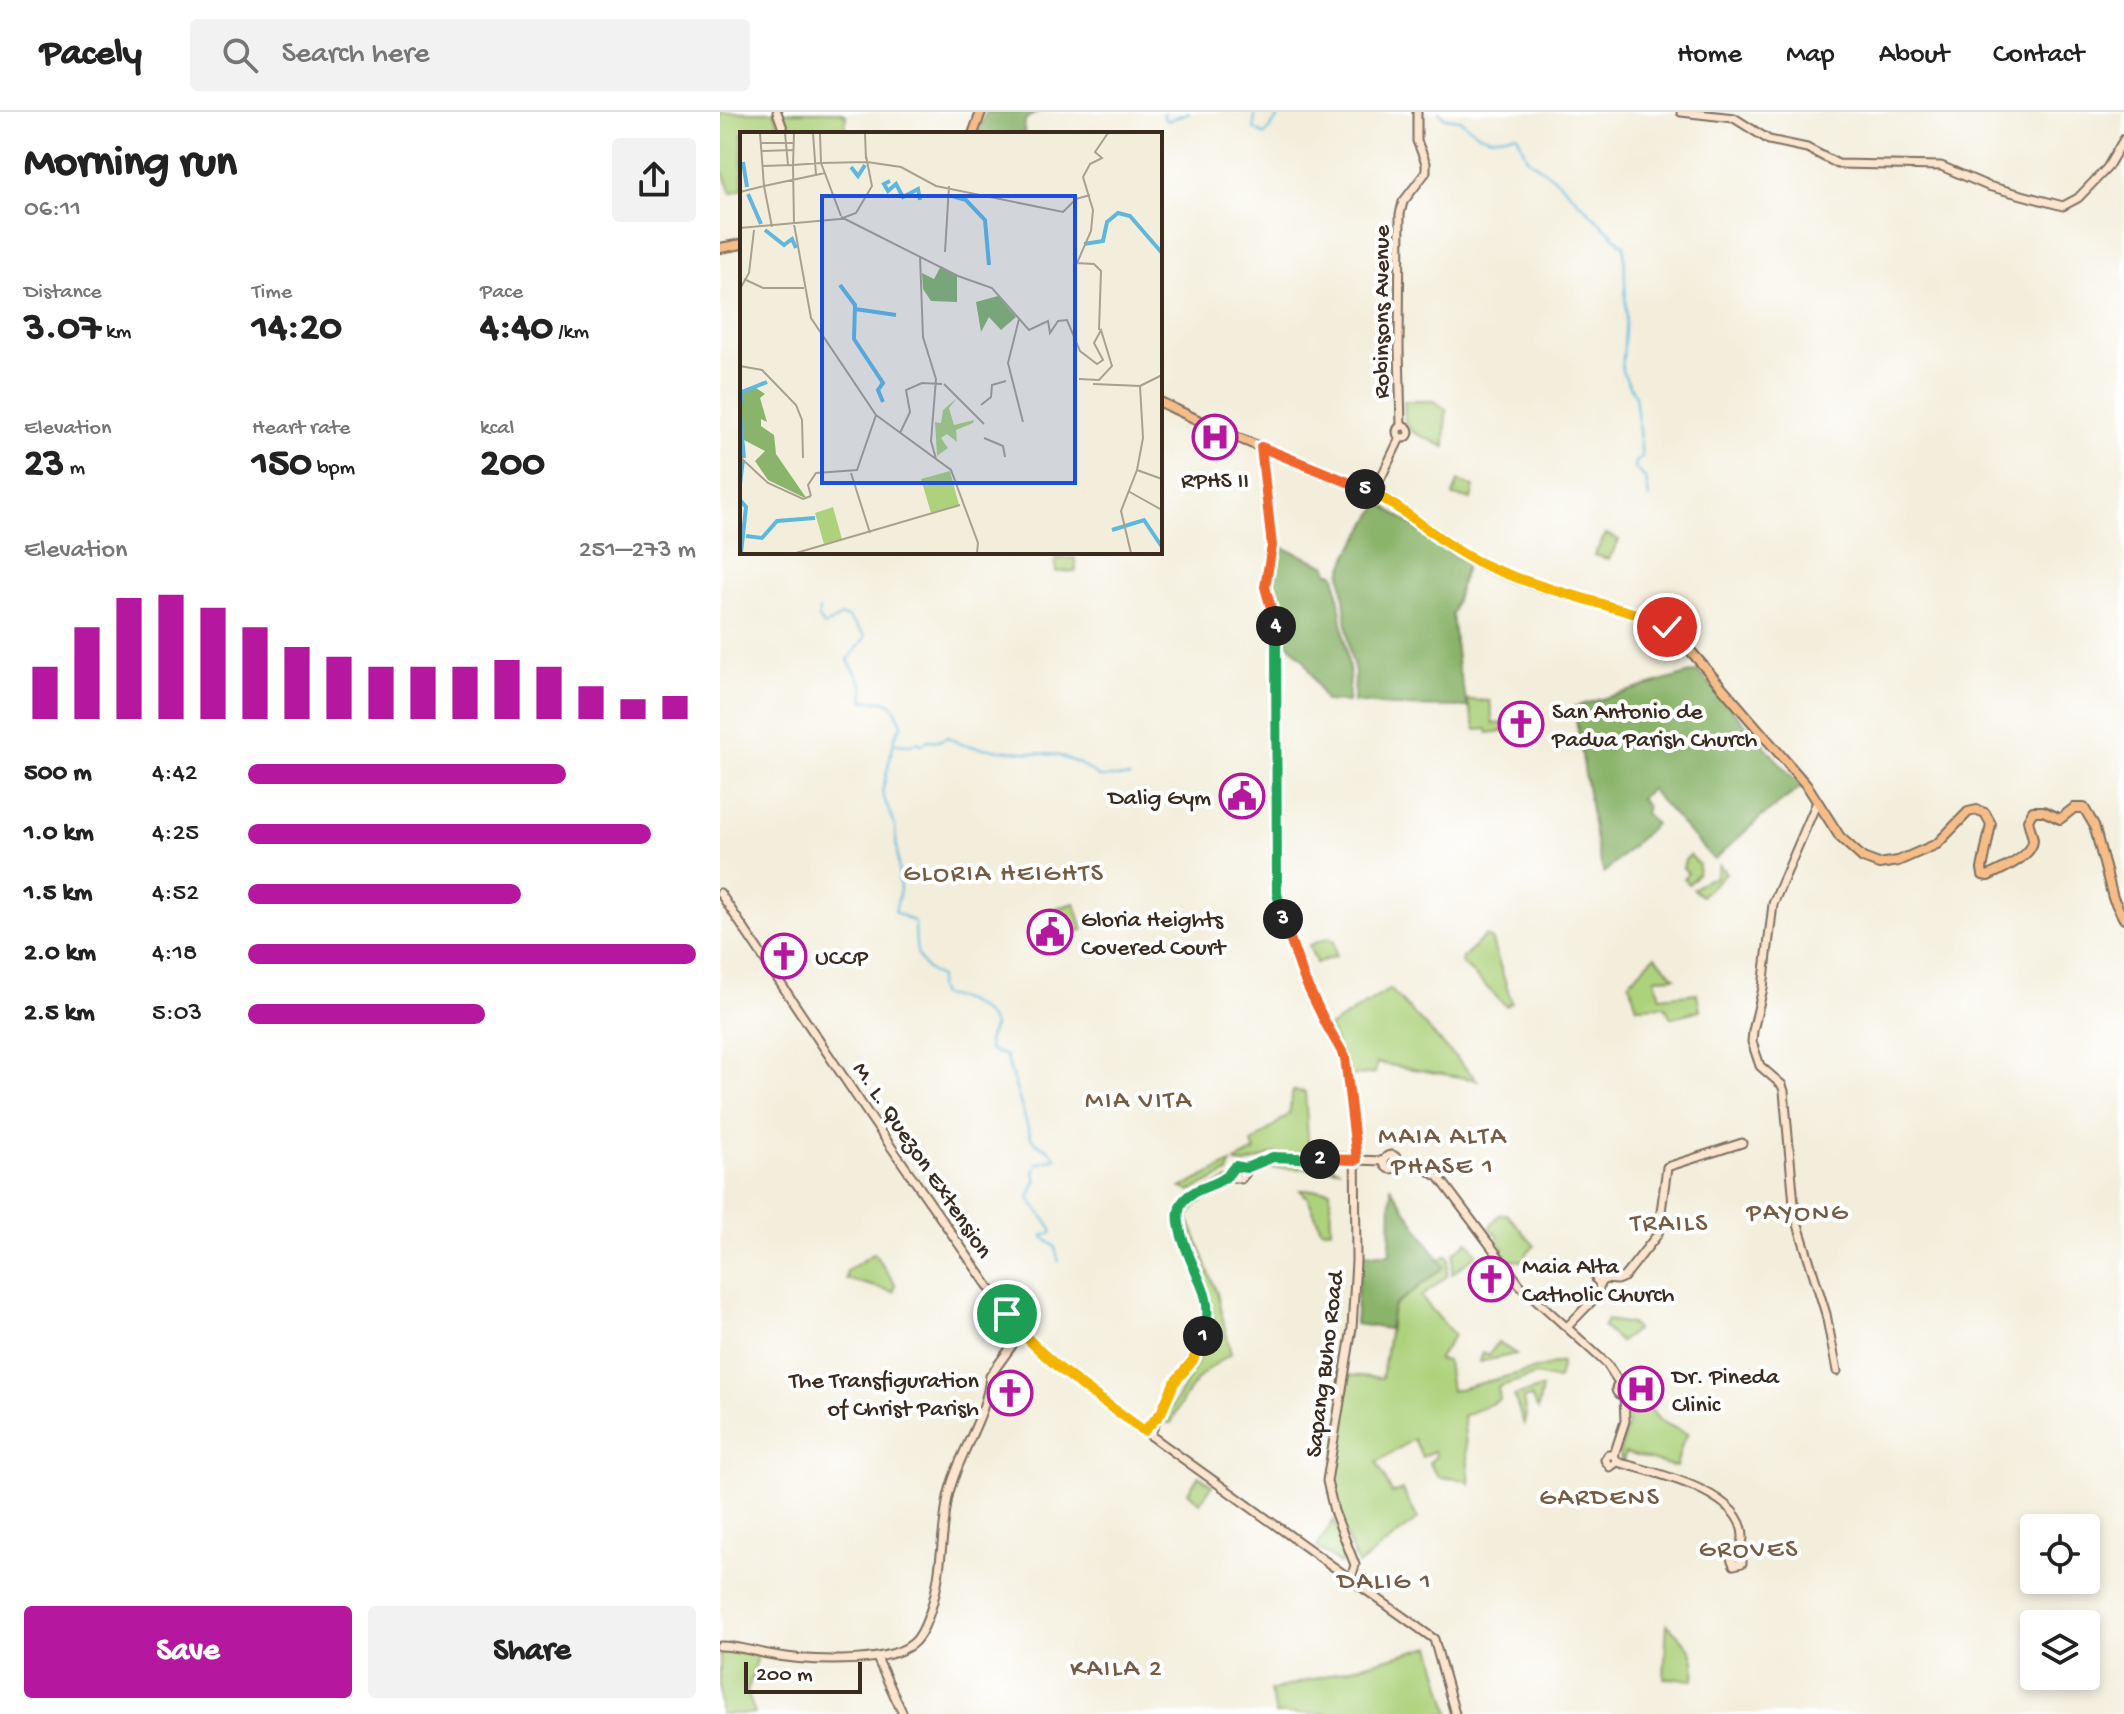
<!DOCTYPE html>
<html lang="en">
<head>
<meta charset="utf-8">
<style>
  :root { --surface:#fff; --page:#f2f2f2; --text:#222; --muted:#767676; --line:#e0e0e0; --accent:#b5179e }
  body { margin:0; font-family:"Gochi Hand",sans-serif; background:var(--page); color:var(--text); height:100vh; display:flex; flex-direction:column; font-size:30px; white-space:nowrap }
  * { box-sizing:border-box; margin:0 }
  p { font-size:26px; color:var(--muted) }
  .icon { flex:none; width:44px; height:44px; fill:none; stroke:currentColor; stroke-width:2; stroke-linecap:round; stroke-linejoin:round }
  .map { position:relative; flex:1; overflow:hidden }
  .drawer { display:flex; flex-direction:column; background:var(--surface); width:720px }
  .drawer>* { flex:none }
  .fabs { position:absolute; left:1300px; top:1402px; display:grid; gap:16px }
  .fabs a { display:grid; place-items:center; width:80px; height:80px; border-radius:8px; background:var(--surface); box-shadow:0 4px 12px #0003; font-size:40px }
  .scale { position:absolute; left:24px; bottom:20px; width:118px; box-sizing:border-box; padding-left:8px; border:4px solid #3b2a1e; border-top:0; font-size:22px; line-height:28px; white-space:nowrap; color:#3b2a1e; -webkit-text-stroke:6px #fff; paint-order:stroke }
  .pin { position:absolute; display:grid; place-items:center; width:68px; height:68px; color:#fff; margin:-34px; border:4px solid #fff; border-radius:50%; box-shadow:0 2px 8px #0007 }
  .km { position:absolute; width:40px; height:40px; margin:-20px; border-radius:50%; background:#222; color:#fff; font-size:22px; line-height:40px; text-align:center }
  .round { display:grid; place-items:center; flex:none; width:84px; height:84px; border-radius:8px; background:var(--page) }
  .headline { display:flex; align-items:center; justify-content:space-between; height:136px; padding:0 24px }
  h1 { font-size:44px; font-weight:700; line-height:60px }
  .metrics { display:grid; grid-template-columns:repeat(3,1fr); gap:12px; height:136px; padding:8px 24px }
  .metrics div { display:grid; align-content:center }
  .metrics b { font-size:40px; font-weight:700 }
  .metrics small { font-size:22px; font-weight:400 }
  .metrics p { font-size:22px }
  .chart { height:224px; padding:16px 24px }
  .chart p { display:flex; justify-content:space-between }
  .chart svg { width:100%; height:144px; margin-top:8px; stroke:var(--accent); stroke-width:6 }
  .action { display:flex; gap:16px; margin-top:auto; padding:16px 24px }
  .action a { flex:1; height:92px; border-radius:8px; background:var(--accent); color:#fff; font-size:32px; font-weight:700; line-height:92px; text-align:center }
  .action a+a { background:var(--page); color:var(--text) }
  ul { padding:0 24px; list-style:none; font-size:26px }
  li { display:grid; grid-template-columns:128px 96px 1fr; align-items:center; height:60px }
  li i { height:20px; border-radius:10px; background:var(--accent) }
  header { display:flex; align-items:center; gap:48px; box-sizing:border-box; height:112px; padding:0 40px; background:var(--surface); border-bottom:2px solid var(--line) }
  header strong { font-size:38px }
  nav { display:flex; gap:44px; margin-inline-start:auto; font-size:28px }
  .search { width:560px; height:72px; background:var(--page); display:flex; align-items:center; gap:20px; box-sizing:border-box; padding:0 28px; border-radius:8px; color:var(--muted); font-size:30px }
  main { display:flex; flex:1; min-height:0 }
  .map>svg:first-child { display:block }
  .green { fill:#add27b; stroke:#747e4c; stroke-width:2 }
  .forest { fill:#8ab46b; stroke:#626f44; stroke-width:2 }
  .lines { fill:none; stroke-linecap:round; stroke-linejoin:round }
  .stream { stroke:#60b7dd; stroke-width:2 }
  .canal { stroke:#60b7dd; stroke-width:4 }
  .secondary-casing { stroke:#7b6f60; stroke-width:11 }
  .primary-casing { stroke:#7b6f60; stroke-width:12 }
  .secondary { stroke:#fce5cf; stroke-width:7 }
  .primary { stroke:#f7bd88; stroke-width:8 }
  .split-1-casing { stroke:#fff; stroke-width:16 }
  .split-2-casing { stroke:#fff; stroke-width:16 }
  .split-3-casing { stroke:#fff; stroke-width:16 }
  .split-4-casing { stroke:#fff; stroke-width:16 }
  .split-5-casing { stroke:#fff; stroke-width:16 }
  .split-6-casing { stroke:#fff; stroke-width:16 }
  .split-1 { stroke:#f5b400; stroke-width:10 }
  .split-2 { stroke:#22a559; stroke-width:10 }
  .split-3 { stroke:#f0652b; stroke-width:10 }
  .split-4 { stroke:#22a559; stroke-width:10 }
  .split-5 { stroke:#f0652b; stroke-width:10 }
  .split-6 { stroke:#f5b400; stroke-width:10 }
  .labels { text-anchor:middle; stroke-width:8; stroke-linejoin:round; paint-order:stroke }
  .street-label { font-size:24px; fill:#3b2a1e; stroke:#fff }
  .poi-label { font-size:24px; fill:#3b2a1e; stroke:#fff; text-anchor:start }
  .neighbourhood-label { font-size:26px; letter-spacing:2px; fill:#775b43; stroke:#fff }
  .inset-river { fill:none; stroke:#60b7dd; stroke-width:4 }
  .inset-road { fill:none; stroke:#a9a08f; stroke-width:2 }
  .view { fill:#1d4ed8; fill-opacity:0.15; stroke:#1d4ed8; stroke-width:4 }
  .inset-edge { fill:none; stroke:#3b2a1e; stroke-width:4 }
</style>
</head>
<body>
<header>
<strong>Pacely</strong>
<div class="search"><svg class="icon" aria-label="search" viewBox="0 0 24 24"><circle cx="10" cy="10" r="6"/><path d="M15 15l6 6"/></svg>Search here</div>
<nav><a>Home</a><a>Map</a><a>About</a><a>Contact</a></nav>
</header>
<main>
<section class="drawer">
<div class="headline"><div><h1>Morning run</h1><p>06:11</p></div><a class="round"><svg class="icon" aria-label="share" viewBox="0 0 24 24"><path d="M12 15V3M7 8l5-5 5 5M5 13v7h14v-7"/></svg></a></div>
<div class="metrics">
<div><p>Distance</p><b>3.07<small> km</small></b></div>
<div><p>Time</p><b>14:20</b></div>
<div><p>Pace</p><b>4:40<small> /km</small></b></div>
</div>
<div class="metrics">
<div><p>Elevation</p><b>23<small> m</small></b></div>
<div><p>Heart rate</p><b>150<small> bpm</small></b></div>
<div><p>kcal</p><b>200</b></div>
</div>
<div class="chart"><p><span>Elevation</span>251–273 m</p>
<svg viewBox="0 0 160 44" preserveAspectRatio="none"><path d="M5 44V28M15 44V16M25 44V7M35 44V6M45 44V10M55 44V16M65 44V22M75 44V25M85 44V28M95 44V28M105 44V28M115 44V26M125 44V28M135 44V34M145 44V38M155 44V37"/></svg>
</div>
<ul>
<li><b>500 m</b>4:42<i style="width:71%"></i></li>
<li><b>1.0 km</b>4:25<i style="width:90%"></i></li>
<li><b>1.5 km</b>4:52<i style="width:61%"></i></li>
<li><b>2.0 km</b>4:18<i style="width:100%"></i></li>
<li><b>2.5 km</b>5:03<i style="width:53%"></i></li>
</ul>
<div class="action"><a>Save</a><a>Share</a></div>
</section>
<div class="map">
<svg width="1404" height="1602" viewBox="0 0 1404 1602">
  <rect width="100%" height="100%" fill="#fff"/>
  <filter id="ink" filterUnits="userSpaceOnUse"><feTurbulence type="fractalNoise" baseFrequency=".0125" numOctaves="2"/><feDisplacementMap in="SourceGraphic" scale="16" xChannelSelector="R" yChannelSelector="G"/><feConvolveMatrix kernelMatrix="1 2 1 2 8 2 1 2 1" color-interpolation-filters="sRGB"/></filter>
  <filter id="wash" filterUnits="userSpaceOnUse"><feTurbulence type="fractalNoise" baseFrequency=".006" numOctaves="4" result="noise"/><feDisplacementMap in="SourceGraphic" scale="32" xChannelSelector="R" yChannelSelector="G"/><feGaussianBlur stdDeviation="1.8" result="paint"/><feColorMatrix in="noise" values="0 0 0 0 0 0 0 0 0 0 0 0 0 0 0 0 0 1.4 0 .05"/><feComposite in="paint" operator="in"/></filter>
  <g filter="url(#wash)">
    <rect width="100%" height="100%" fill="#f3eedb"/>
    <g class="green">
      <path d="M0 0H54L61 19 52 22H22V77L11 81 0 53Z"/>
      <path d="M63 0H120L126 3 125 22H71Z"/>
      <path d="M684 289H713L726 297 725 335 693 320 685 310Z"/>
      <path d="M738 369 754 375 751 387 733 384Z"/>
      <path d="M886 422 899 428 889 447 874 443Z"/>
      <path d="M355 446 356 459 336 460 335 447Z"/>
      <path d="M747 588 770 589 773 612 783 611V619L768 621 767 617 756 618Z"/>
      <path d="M970 743 979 753 978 761 969 772 964 766 968 761 963 756 965 748Z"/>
      <path d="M999 753 1006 761 981 784 973 777 985 768 995 766Z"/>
      <path d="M355 791 363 818 337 824 333 810 339 808 336 796Z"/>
      <path d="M765 824 771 826 792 891 786 894 742 851V847Z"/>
      <path d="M608 826 614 829 616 844 596 851 589 833Z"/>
      <path d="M935 844 955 865 935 866 940 885 977 881 980 898 951 906 945 894 917 895 909 870Z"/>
      <path d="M670 877 757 968 657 951 655 961 630 964 609 915Z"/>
      <path d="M573 979 585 980 589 1043 553 1042 526 1052 516 1051 515 1049 535 1039 532 1031 569 1002Z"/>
      <path d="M593 1036 634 1038 632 1044H593Z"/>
      <path d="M550 1049 606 1050 618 1057 549 1056 527 1068 531 1057Z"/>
      <path d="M511 1051 508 1061 471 1079 461 1076Z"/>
      <path d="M507 1068 519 1071 478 1091 468 1105 497 1181 511 1242C478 1261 467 1277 451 1311H442C463 1273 503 1225 487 1179 478 1152 461 1125 464 1095L472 1086Z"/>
      <path d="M580 1078H610L611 1118 601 1117 588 1086Z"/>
      <path d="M787 1102 815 1134 807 1140 804 1149 790 1148 781 1140 784 1136 780 1133 777 1122 769 1116 779 1103Z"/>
      <path d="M748 1129 757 1142 732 1162 734 1141Z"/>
      <path d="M154 1141 175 1172 174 1180 126 1167 127 1159Z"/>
      <path d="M727 1143 729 1146 727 1164 701 1185 734 1223 718 1248 727 1249 731 1279 842 1250 838 1268 816 1263 778 1275 780 1288 743 1304 750 1372 746 1368 719 1365 709 1351 716 1344 714 1339 702 1345 694 1327 657 1350 672 1381 682 1378 698 1407 638 1453 616 1400 611 1372 628 1263 662 1266 673 1195 723 1155 719 1148Z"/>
      <path d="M887 1208 911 1212 916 1218 900 1230 883 1215Z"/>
      <path d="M778 1230 796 1242 760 1250 763 1240 769 1243Z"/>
      <path d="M822 1276 818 1297 811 1285 803 1287 806 1304 804 1312 794 1284Z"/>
      <path d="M914 1277 940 1309 968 1322 962 1332 956 1355 905 1341 903 1350 899 1343 908 1310 909 1286Z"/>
      <path d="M479 1364 492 1373 480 1391 468 1380Z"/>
      <path d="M614 1408 633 1455 623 1448 620 1452 597 1435Z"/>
      <path d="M947 1512C968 1533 977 1538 974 1568L944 1566Z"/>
      <path d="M711 1534 730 1602H556L550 1579Z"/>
      <path d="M0 1538H14L38 1544 27 1580 35 1602H0Z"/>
    </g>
    <g class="forest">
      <path d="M266 0H317L305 8 304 22H258Z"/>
      <path d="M660 391 747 451 732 502 738 556 748 595 673 594 634 590 635 560 630 540 621 461 628 443Z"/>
      <path d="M557 433 607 454V460L615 462 630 564 628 590 605 589 585 549 559 522 548 478Z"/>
      <path d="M978 559 1081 675 1040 706 994 748 930 677 920 686 927 694 925 701 935 712 884 761 878 742 854 595Z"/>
      <path d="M671 1076 724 1155 673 1195 669 1217 635 1212 641 1142H670Z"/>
    </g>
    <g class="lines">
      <g class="stream">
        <path d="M444 0V6L448 9 469 0"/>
        <path d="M535 0 534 17 545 23 562 0"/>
        <path d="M719 0 725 6 740 8 759 22 772 26 797 22 807 46 838 69 904 134 906 204 902 259 915 283 922 345 916 350 915 356 926 367 929 386"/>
        <path d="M99 498V507L104 514 121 504 128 506 145 523 144 527 128 548 143 573 144 589C170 588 172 588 182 612L175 625 162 681 175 714 180 778 175 800 195 810C196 837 193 851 219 865L218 876 221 883C241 885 264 895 274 914L268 928 269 938 286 944 311 1026C320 1036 327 1033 336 1046L317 1052 314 1061 316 1068 309 1086 332 1117V1121L322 1124 335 1135 339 1150"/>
        <path d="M176 632 190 633 197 630 203 633 207 628 219 629 227 625 241 632 260 636 336 643 358 651 379 665H410"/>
      </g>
      <path class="canal" d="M339 824 344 823 349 835"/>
    </g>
  </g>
  <g filter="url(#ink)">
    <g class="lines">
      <g class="secondary-casing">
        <g id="secondary">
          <path d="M57 0 65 22"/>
          <path d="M961 0 1014 6 1049 28 1087 36 1118 52 1221 54 1268 74 1343 94 1358 86 1387 56 1404 27"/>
          <circle cx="683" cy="320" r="6"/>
          <path d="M681 314 679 237 680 102 683 90 706 60V51L697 29V0"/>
          <path d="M541 335 552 434 545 475 556 522 558 788 576 847 606 912 625 945 635 1022 636 1149 632 1216 607 1369 614 1399 635 1453 631 1466"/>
          <path d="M658 372 680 326"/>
          <path d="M648 378 653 373 658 372 661 376 660 384"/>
          <path d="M1097 690 1053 792 1043 876 1033 919 1032 930 1040 954 1062 973 1064 979 1075 1103 1106 1202 1117 1259"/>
          <path d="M0 781 153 1009 301 1221 366 1277 714 1527 735 1602"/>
          <circle cx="671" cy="1050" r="7"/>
          <path d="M678 1050 701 1054 719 1065 800 1173 887 1252 900 1272"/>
          <path d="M508 1064 521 1067 526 1061V1056"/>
          <circle cx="880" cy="1166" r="4"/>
          <path d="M884 1167 897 1168 904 1165 938 1122 947 1055 1022 1031"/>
          <path d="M847 1215 878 1183 880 1170"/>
          <circle cx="902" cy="1277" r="6"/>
          <path d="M430 1323 454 1271 477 1239 487 1208 486 1187 460 1112 461 1092 466 1085 508 1064 515 1054 526 1056 553 1045 664 1049"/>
          <path d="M894 1343 905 1309 904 1283"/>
          <path d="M897 1350 890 1355 885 1348 888 1343H894L897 1350C932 1360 1023 1379 1023 1425 1023 1431 1020 1437 1019 1443L1022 1447V1451L1014 1453 1011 1446 1019 1443"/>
          <path d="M0 1534C18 1534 31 1539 48 1542 82 1549 165 1554 192 1532 201 1525 206 1511 210 1500 222 1464 221 1423 228 1385 237 1343 267 1306 270 1264L301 1221"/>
          <path d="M157 1546 183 1602"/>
        </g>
      </g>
      <g class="primary-casing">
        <g id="primary">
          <path d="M253 22 261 0"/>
          <path d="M0 136 22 132"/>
          <path d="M440 290 499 318 660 384C693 401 719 428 751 447 796 472 849 482 897 496 922 504 944 510 962 529L1088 675 1120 725 1143 746 1159 752 1178 749 1217 732 1248 700 1257 698 1265 701 1271 712 1262 757 1263 763 1268 764C1281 758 1313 744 1313 728 1312 721 1309 714 1308 708L1313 699H1323L1340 707 1354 696H1364L1374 713 1393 786 1404 807"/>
        </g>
      </g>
      <use href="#secondary" class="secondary"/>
      <use href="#primary" class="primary"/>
    </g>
  </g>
  <g class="lines" filter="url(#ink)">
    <g class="split-1-casing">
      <path id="split-1" d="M287 1202C323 1251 376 1283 424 1319L441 1301 454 1271 473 1248 483 1224"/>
    </g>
    <g class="split-2-casing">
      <path id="split-2" d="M483 1224C487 1212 489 1200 486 1187 481 1163 445 1109 464 1088 475 1075 495 1075 507 1064 510 1061 512 1057 515 1054L526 1056 553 1045 600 1047"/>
    </g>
    <g class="split-3-casing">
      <path id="split-3" d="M563 807 585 869 606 912 625 945 637 1048 600 1047"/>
    </g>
    <g class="split-4-casing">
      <path id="split-4" d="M556 514 557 781 563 807"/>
    </g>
    <g class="split-5-casing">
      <path id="split-5" d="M556 514 545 475 552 434 541 335 645 377"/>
    </g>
    <g class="split-6-casing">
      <path id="split-6" d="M645 377C689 397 721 434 765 453 805 471 847 481 888 494 908 500 929 504 947 515"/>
    </g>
    <use href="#split-1" class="split-1"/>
    <use href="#split-2" class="split-2"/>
    <use href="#split-3" class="split-3"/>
    <use href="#split-4" class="split-4"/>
    <use href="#split-5" class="split-5"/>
    <use href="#split-6" class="split-6"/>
  </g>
  <defs>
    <g id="hospital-ring" transform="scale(2.3)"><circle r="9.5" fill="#fff" stroke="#b5179e" stroke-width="1.5"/><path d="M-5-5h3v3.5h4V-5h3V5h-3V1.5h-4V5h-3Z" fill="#b5179e"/></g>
    <g id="church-ring" transform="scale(2.3)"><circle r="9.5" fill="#fff" stroke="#b5179e" stroke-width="1.5"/><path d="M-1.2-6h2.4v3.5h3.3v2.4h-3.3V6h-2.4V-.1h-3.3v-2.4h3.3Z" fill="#b5179e"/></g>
    <g id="civic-ring" transform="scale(2.3)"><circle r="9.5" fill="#fff" stroke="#b5179e" stroke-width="1.5"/><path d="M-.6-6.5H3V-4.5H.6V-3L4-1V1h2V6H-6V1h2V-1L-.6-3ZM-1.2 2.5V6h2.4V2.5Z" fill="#b5179e"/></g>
  </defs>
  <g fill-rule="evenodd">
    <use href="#hospital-ring" x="495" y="325"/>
    <use href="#church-ring" x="801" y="612"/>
    <use href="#civic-ring" x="522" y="684"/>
    <use href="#civic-ring" x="330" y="820"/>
    <use href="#church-ring" x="64" y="844"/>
    <use href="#church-ring" x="771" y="1167"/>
    <use href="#hospital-ring" x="921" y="1277"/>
    <use href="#church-ring" x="290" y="1281"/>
  </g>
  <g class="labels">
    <g class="street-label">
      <text transform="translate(660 200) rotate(-90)" y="8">Robinsons Avenue</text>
      <text transform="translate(204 1047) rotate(56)" y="8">M. L. Quezon Extension</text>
      <text transform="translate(603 1252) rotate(-83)" y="8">Sapang Buho Road</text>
    </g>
    <g class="poi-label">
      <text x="495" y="375" text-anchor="middle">RPHS II</text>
      <text x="832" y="606">San Antonio de<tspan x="832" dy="28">Padua Parish Church</tspan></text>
      <text x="491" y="692" text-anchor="end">Dalig Gym</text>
      <text x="361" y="814">Gloria Heights<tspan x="361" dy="28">Covered Court</tspan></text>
      <text x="95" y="852">UCCP</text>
      <text x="802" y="1161">Maia Alta<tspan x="802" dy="28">Catholic Church</tspan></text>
      <text x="952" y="1271">Dr. Pineda<tspan x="952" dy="28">Clinic</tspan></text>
      <text x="259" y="1275" text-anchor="end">The Transfiguration<tspan x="259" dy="28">of Christ Parish</tspan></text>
    </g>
    <g class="neighbourhood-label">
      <text x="284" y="768">GLORIA HEIGHTS</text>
      <text x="419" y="995">MIA VITA</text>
      <text x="723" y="1031">MAIA ALTA<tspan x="723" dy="30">PHASE 1</tspan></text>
      <text x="1078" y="1107">PAYONG</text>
      <text x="950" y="1118">TRAILS</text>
      <text x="880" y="1392">GARDENS</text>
      <text x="1029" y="1444">GROVES</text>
      <text x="665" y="1476">DALIG 1</text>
      <text x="397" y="1563">KAILA 2</text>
    </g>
  </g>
  <g transform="translate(20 20)">
    <rect width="422" height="422" fill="#f3eedb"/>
    <path d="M217 266 209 276 214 293 234 288 233 291 216 298 217 310 207 302 201 306 208 316 197 324 195 290 201 291 203 278ZM210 339 219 373 191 381 181 347ZM93 375 102 407 84 412 75 381Z" fill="#add27b"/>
    <path d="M201 134 217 144V170L191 169 183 157 182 141 194 147ZM258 164 276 185 261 198 249 185 241 200 236 170ZM13 254 25 262 20 266 27 290 21 287V294L34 303 36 322 67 367 28 348 15 329 25 319 4 308 0 277 3 260Z" fill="#8ab46b"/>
    <path class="inset-river" d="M3 30 7 55M111 35 118 44 125 33M150 49 144 52 148 59 156 52 163 65 178 57 180 68M8 62 21 92M212 64 226 68 245 88 249 133M25 98 44 113 52 107 56 116M344 112 363 109 367 90 378 81 390 84 422 121M100 153 115 173 114 207 143 251 138 258 143 270M115 177 156 183M0 275 2 260 27 250M0 281 4 326M0 352 3 328M0 368 6 375 1 421M372 398 404 388 422 415M6 404 22 406 37 389 75 386"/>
    <path class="inset-road" d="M20 1 24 54 85 41M45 1 48 33M73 1 76 43M80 1 81 31 127 30M125 1 126 27M21 11H53M21 19 53 18M127 30 161 35 196 54 323 80 336 67 350 63M22 34 53 33 54 1M0 60 24 54 32 95M101 84 81 31 53 33 54 92 71 186 136 283 211 338 238 411 237 421M101 85 218 144 252 156 289 198 308 189 310 201 318 189 327 188 340 219 357 232 363 228 354 211 361 198 372 234 359 248 339 247M0 96 100 87 116 81 132 54 126 24M205 120 209 54M180 124 183 205 196 247 191 309 196 327M4 147 23 156H64M0 157 9 141 14 98M279 187 268 231 283 290M359 198 361 139 354 132 337 131 351 99 353 78 343 45 350 32 362 26 355 20 368 1M0 234 22 238 56 273 62 288 63 326M204 252 244 292M353 252 400 254 403 306 397 338 422 347M400 254 422 243M241 273 251 265 252 253 266 249M160 301 170 280 166 258 182 251 202 252M244 306 263 314 265 325M0 325 28 351 63 367 71 364M111 341 130 401M388 359 422 378M71 364 68 353 76 341 117 338 136 283M56 421 220 373M391 421 381 379 397 338"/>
    <path class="view" d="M82 64H335V351H82Z"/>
    <rect width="422" height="422" class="inset-edge"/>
  </g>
</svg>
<div class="fabs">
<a><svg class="icon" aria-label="locate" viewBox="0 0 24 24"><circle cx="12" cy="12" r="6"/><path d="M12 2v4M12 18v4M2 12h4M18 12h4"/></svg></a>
<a><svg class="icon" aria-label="layers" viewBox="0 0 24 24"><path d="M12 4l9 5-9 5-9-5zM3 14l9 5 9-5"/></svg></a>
</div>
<div class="scale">200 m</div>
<div class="pin" style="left:287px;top:1202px;background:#1e9e55"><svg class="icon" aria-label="arrive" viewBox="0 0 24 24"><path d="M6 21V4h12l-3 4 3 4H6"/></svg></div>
<div class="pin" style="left:947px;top:515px;background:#d93025"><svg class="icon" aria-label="check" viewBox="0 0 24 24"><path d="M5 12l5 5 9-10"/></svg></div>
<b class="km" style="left:483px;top:1224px">1</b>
<b class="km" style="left:600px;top:1047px">2</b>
<b class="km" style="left:563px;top:807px">3</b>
<b class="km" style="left:556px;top:514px">4</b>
<b class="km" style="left:645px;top:377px">5</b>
</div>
</main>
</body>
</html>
